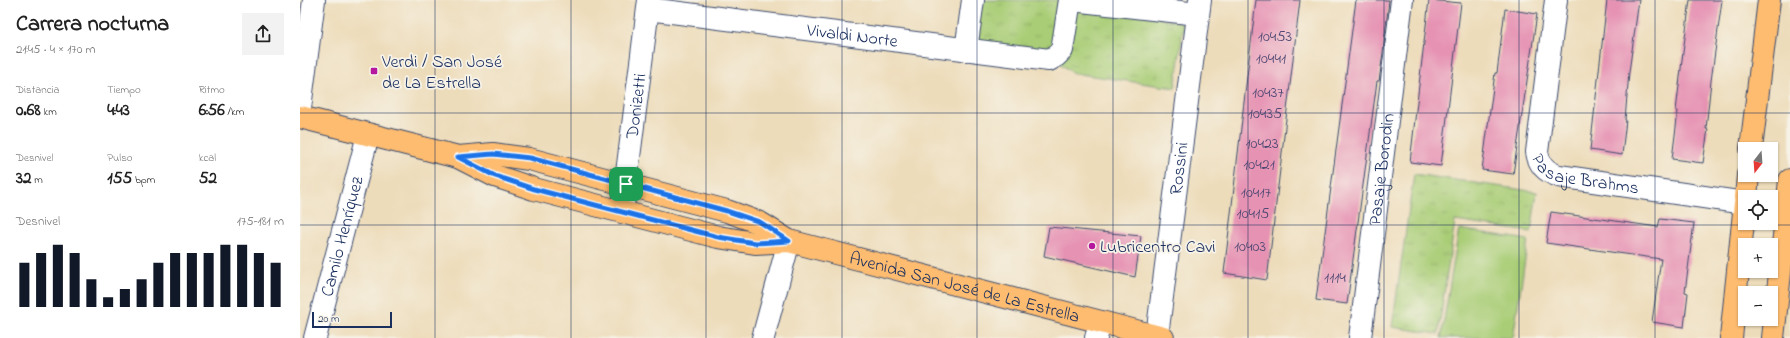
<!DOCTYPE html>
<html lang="es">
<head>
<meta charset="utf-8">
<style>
  :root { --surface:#fff; --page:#f2f2f2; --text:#222; --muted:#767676; --accent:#111827 }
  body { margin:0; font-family:"Indie Flower",sans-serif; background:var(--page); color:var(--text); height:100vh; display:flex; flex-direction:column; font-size:15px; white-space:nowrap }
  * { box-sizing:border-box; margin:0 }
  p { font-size:13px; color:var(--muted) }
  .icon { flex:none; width:22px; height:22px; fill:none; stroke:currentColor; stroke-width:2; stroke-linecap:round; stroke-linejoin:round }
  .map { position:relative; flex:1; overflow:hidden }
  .details { display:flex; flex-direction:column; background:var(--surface); width:300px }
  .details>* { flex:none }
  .needle { width:26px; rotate:197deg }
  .controls { position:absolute; left:1438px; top:142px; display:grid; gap:8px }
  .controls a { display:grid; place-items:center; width:40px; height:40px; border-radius:0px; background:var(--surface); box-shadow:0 1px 3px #0004; font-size:20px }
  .scale { position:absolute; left:12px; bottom:10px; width:80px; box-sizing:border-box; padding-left:4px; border:2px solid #1b2f5e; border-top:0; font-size:11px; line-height:14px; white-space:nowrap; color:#1b2f5e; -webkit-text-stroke:3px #f7f3e8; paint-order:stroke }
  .pin { position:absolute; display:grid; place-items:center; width:34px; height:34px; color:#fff; margin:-17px; border-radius:8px; box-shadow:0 2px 6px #0006 }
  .round { display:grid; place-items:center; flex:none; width:42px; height:42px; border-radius:0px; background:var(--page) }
  .headline { display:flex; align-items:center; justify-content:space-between; height:68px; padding:0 16px }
  h1 { font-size:22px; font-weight:700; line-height:30px }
  .figures { display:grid; grid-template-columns:repeat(3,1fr); gap:6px; height:68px; padding:4px 16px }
  .figures div { display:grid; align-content:center }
  .figures b { font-size:17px; font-weight:700 }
  .figures small { font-size:11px; font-weight:400 }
  .figures p { font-size:11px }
  .chart { height:112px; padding:8px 16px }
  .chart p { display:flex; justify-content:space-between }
  .chart svg { width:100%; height:72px; margin-top:4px; stroke:var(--accent); stroke-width:6 }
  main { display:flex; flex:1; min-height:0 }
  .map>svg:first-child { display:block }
  .grass { fill:#a9cd76; stroke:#627e6a }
  .park { fill:url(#park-tufts); stroke:#627e6a }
  .building { fill:#e693b3 }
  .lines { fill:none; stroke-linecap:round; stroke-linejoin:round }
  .minor-casing { stroke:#3a496c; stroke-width:24 }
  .major-casing { stroke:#3a496c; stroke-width:24 }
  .minor { stroke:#fff; stroke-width:22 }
  .major { stroke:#fdbc70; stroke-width:22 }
  .route-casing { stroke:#fff; stroke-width:8 }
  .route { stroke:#1a73e8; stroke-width:5 }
  .grid { fill:none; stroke:#1b2f5e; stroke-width:1; stroke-opacity:0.55 }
  .poi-dot { fill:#b5179e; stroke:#f7f3e8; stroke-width:1.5 }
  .labels { text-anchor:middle; stroke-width:3.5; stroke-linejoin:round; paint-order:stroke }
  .number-label { font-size:16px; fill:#4e4873 }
  .street-label { font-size:18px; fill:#1b2f5e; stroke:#f7f3e8 }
  .poi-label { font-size:18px; fill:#1b2f5e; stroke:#f7f3e8; text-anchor:start }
</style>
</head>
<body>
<main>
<section class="details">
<div class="headline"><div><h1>Carrera nocturna</h1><p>21:45 · 4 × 170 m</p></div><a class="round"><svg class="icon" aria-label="share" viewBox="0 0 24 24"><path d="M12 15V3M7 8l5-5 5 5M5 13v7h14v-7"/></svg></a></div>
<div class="figures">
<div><p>Distancia</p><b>0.68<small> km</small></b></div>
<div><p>Tiempo</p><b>4:43</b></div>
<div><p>Ritmo</p><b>6:56<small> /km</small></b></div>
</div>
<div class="figures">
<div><p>Desnivel</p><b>32<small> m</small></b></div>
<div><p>Pulso</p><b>155<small> bpm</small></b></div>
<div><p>kcal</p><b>52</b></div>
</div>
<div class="chart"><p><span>Desnivel</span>175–181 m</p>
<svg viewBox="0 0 160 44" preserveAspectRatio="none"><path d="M5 44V17M15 44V11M25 44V6M35 44V11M45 44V27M55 44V38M65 44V33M75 44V27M85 44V17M95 44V11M105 44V11M115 44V11M125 44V6M135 44V6M145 44V11M155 44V17"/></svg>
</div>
</section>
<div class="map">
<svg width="1490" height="338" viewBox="0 0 1490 338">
  <defs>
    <pattern id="park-tufts" width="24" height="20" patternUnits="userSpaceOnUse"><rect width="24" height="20" fill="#a9cd76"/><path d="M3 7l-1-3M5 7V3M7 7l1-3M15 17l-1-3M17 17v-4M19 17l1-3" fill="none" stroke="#91b068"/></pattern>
  </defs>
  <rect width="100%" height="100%" fill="#f7f3e8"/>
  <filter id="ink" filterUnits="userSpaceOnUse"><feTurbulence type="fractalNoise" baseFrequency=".025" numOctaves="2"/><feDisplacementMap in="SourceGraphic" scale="8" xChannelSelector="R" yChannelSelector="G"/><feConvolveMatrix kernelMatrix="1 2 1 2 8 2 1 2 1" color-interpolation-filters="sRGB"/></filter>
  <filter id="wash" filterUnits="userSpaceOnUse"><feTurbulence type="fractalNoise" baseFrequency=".012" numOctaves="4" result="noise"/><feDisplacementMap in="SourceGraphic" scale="16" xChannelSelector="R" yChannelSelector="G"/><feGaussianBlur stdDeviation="0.9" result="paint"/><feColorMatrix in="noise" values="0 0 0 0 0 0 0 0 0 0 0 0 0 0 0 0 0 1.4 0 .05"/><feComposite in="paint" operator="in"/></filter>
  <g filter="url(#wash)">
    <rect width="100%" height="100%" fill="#eddcba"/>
    <path class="grass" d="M1159 229 1228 240 1213 338H1141Z"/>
    <g class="park">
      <path d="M680 0H761L884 23 875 88 773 73 744 52 674 41Z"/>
      <path d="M1114 174 1237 192 1231 232 1155 221 1138 334 1092 327Z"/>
    </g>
    <g id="blocks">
      <g class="building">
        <path d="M956 0H1000L967 280 924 273Z"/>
        <path d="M1056 0H1089L1083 53 1079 81H1077L1047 304 1016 300Z"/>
        <path d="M1129 0 1161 3 1141 166 1110 162Z"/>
        <path d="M1307 0H1339L1329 72 1325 120H1326L1322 155 1290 150Z"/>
        <path d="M1390 0H1422L1411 81 1406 129H1408L1403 163 1372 159 1378 111H1376L1382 60Z"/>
        <path d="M1205 9 1237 14 1213 174 1182 170 1195 73H1197Z"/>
        <path d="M1251 212 1358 227 1360 219 1394 223 1385 292 1388 293 1384 327 1352 322 1361 259 1246 243Z"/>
        <path d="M749 227 841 236 835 277 744 256Z"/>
      </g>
    </g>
  </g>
  <g filter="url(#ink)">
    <use href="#blocks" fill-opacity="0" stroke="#3a496c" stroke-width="1"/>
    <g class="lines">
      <g class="minor-casing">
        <g id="minor">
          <path d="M772 0 898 14"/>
          <path id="s1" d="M1256 0 1237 152C1239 165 1246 172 1259 176L1445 203"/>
          <path id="s2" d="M348 9 749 60 756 56 762 50 770 0"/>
          <path d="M666 50 673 0"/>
          <path d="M0 108 14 0"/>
          <path id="s3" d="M322 212 349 0"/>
          <path id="s4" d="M857 336 900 0"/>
          <path id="s5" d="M15 338 68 135"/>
          <path d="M463 338 489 241"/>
          <path d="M796 338 800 322"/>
          <path id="s6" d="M1060 338 1102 0"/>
        </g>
      </g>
      <g class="major-casing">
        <g id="major">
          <path id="s7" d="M0 117 158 157 195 176 234 189 418 237 455 243 489 241 863 338"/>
          <path d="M1451 149 1469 0"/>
          <path d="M158 157 193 154 229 159 427 211 460 223 489 241"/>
          <path d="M1446 197 1448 175"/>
          <path d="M1431 338 1445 203"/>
          <path d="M1473 338 1490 180"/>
        </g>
      </g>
      <use href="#minor" class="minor"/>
      <use href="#major" class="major"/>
    </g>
  </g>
  <g class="lines" filter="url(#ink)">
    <g class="route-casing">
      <path id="route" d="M193 154 230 158 427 211 460 222 489 241 455 243 418 237 234 189 195 176 158 157Z"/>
    </g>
    <use href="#route" class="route"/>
  </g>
  <path class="grid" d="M135 0V338M271 0V338M406 0V338M542 0V338M677 0V338M813 0V338M948 0V338M1084 0V338M1219 0V338M1355 0V338M0 113H1490M0 225H1490"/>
  <g class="poi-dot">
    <rect x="70" y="67" width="8" height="8" rx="2"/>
    <circle cx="792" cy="246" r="4"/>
  </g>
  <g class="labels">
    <g class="number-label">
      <text x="975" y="41">10453</text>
      <text x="971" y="63">10441</text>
      <text x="968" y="97">10437</text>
      <text x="965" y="118">10435</text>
      <text x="962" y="148">10423</text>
      <text x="959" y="169">10421</text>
      <text x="956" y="197">10417</text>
      <text x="953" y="218">10415</text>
      <text x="950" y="251">10403</text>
      <text x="1035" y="282">1114</text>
    </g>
    <g class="street-label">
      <text dy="6" stroke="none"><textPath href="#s2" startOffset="206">Vivaldi Norte</textPath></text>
      <text dy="6" stroke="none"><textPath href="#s3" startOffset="107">Donizetti</textPath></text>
      <text dy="6" stroke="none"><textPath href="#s1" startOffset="212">Pasaje Brahms</textPath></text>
      <text dy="6" stroke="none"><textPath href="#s4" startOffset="169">Rossini</textPath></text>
      <text dy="6" stroke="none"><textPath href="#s6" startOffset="170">Pasaje Borodin</textPath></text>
      <text dy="6" stroke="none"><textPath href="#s5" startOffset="105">Camilo Henríquez</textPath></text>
      <text dy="6" stroke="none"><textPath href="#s7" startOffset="689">Avenida San José de La Estrella</textPath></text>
    </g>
    <g class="poi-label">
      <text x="82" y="67">Verdi / San José<tspan x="82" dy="21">de La Estrella</tspan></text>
      <text x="800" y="252">Lubricentro Cavi</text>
    </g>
  </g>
</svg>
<div class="controls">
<a><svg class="needle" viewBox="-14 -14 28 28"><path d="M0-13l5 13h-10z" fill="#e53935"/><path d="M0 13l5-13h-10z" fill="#767676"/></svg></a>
<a><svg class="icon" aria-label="locate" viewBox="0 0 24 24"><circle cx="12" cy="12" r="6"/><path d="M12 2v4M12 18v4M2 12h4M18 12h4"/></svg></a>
<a>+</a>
<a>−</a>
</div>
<div class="scale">20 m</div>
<div class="pin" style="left:326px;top:184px;background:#1e9e55"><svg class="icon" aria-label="arrive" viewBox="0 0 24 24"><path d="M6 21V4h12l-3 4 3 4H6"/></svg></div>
</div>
</main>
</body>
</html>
